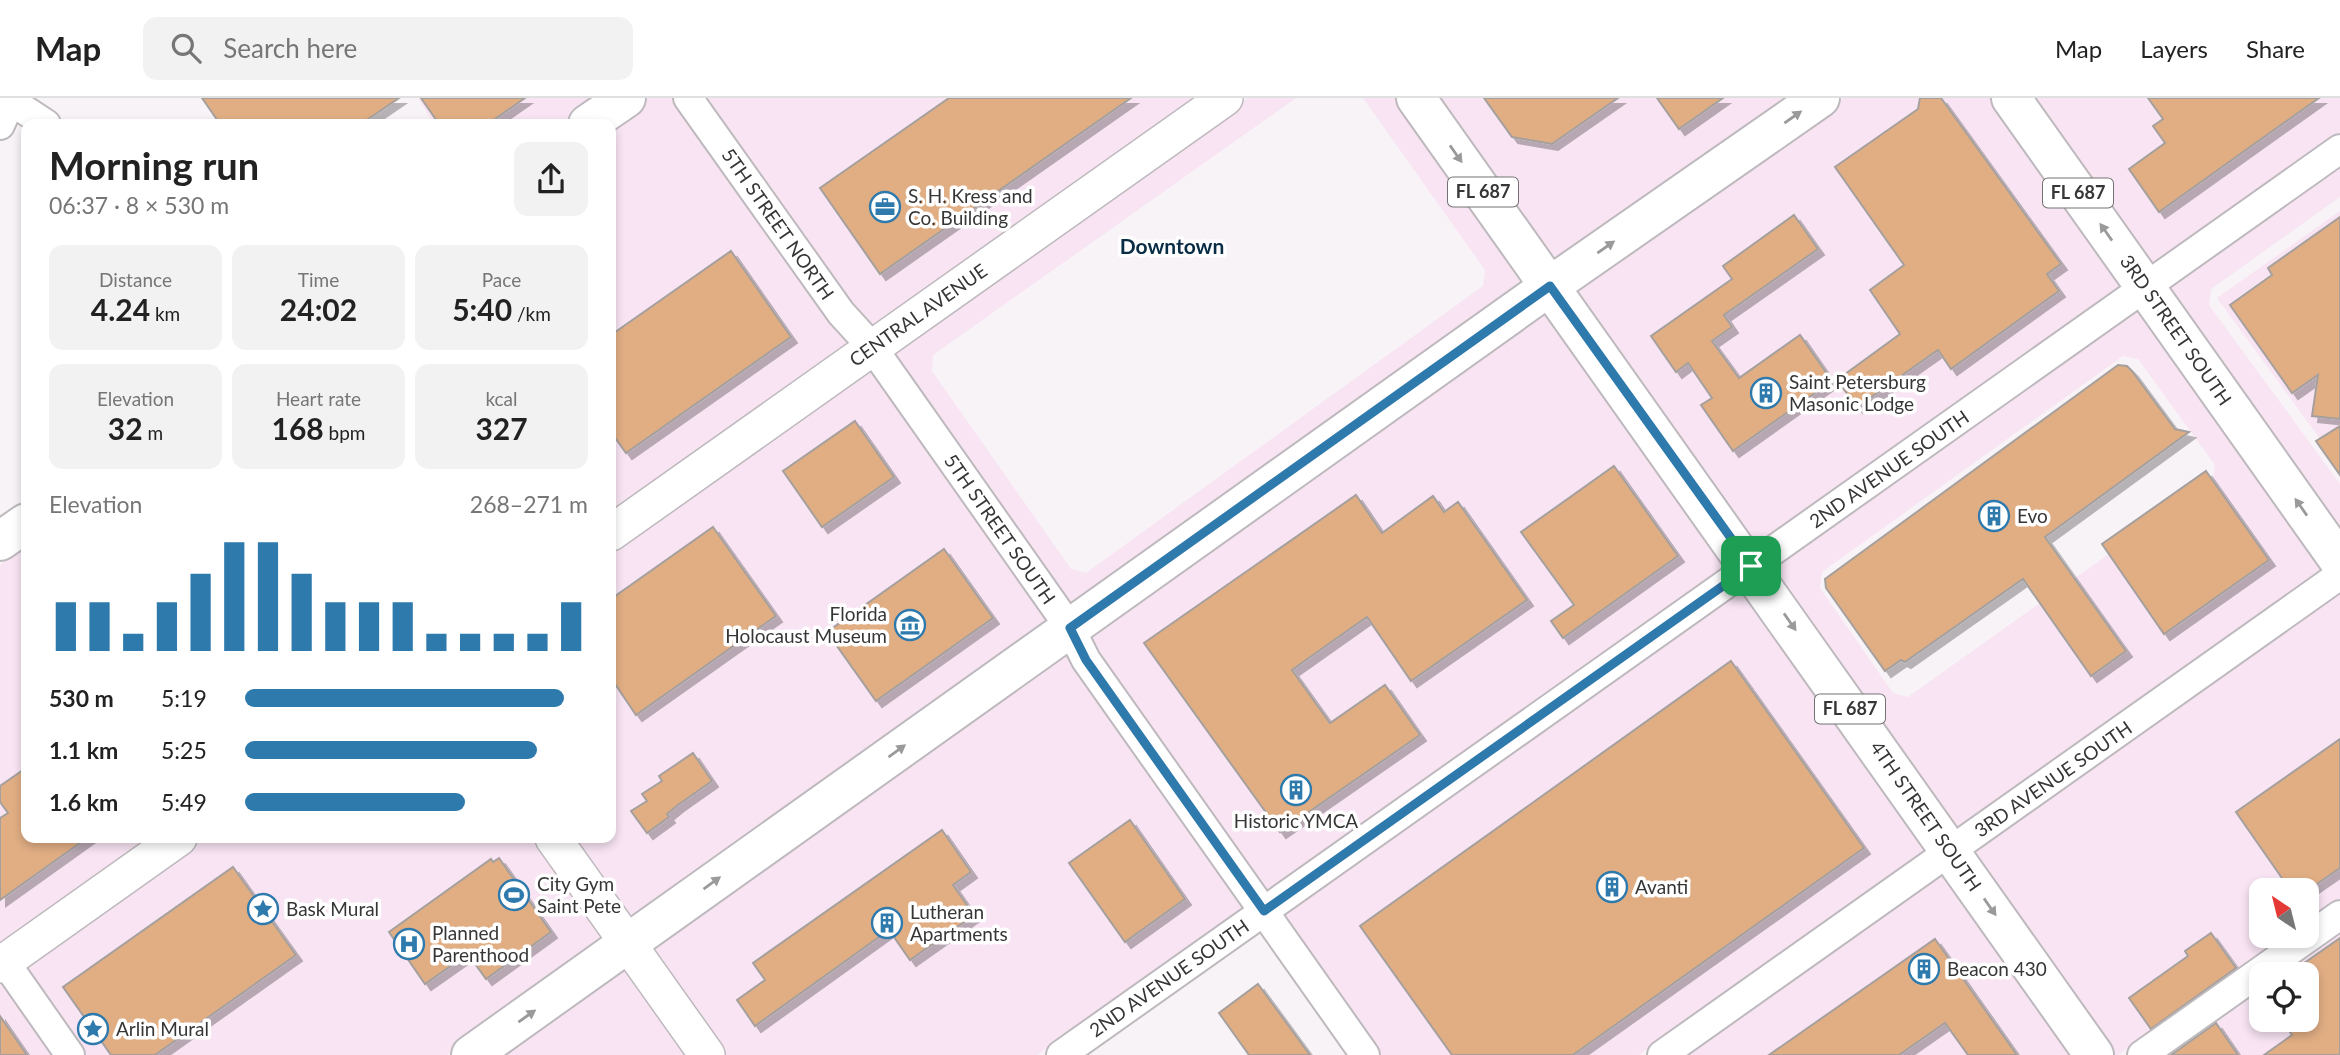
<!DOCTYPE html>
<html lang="en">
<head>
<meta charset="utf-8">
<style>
  :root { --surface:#fff; --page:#f2f2f2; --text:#222; --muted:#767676; --line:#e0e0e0; --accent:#2e7aad }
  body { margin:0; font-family:Lato,sans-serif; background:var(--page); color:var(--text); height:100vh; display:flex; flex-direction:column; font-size:26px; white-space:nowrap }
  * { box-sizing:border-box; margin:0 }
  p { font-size:23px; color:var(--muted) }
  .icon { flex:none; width:38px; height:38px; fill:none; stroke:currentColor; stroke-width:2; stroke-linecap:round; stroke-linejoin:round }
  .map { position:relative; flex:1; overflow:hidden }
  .side { position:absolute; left:21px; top:21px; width:595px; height:724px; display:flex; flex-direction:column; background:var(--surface); border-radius:14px; box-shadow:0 4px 10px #0003 }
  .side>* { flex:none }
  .needle { width:46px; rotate:325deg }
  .controls { position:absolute; left:2249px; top:780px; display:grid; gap:14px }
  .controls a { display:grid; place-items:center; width:70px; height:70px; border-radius:14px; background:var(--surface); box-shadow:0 4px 10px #0003; font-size:35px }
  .pin { position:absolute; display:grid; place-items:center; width:60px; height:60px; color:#fff; margin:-30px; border-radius:14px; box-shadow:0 4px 10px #0006 }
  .round { display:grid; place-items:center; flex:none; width:74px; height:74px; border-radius:14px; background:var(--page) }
  .summary { display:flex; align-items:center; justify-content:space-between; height:119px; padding:0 28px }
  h1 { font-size:38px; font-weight:700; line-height:52px }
  .stats { display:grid; grid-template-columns:repeat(3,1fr); gap:10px; height:119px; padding:7px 28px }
  .stats div { display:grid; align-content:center; border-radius:14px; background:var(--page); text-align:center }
  .stats b { font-size:30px; font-weight:700 }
  .stats small { font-size:19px; font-weight:400 }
  .stats p { font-size:19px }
  .chart { height:196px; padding:14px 28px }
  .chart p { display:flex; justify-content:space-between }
  .chart svg { width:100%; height:126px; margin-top:7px; stroke:var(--accent); stroke-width:6 }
  ul { padding:0 28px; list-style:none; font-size:23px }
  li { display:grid; grid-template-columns:112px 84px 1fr; align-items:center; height:52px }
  li i { height:18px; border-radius:9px; background:var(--accent) }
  header { display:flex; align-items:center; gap:42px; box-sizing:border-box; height:98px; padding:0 35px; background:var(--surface); border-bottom:2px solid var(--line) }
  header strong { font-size:33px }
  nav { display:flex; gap:38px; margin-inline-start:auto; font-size:24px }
  .search { width:490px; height:63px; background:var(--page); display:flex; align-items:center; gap:18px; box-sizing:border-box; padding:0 24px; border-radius:14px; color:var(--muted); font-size:26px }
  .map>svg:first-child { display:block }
  .commercial { fill:#f8e4f3; fill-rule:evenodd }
  .building { fill:#e1ae84; stroke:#a5a09d; stroke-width:2; filter:url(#shadow) }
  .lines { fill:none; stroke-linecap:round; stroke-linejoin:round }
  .minor-casing { stroke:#beb9bd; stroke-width:32 }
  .tertiary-casing { stroke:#beb9bd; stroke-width:38 }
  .primary-casing { stroke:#beb9bd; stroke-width:42 }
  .minor { stroke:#fff; stroke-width:28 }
  .tertiary { stroke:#fff; stroke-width:35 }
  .primary { stroke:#fff; stroke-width:38 }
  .oneway { fill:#9b9a9b }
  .route-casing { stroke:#fff; stroke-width:14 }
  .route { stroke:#2e7aad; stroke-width:9 }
  .labels { text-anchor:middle; stroke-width:7; stroke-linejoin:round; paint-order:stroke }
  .shield { fill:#fff; stroke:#737273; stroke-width:2 }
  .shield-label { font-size:18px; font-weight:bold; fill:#373637 }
  .poi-label { font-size:19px; fill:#373637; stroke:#fff; text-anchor:start }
  .street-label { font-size:19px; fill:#373637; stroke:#fff }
  .neighbourhood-label { font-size:21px; font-weight:bold; fill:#082d45; stroke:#fff }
</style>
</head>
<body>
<header>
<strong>Map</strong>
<div class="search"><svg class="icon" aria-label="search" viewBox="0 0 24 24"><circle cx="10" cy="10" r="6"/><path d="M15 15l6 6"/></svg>Search here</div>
<nav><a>Map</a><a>Layers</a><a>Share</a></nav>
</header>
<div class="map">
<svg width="2340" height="957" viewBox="0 0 2340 957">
  <defs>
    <filter id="shadow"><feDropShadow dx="6" dy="6" stdDeviation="0" flood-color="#0004"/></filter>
  </defs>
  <rect width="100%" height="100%" fill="#f8f3f7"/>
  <g class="commercial">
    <path d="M418 0H602L565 26H434Z"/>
    <path d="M649 0H673L831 223 853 246 611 418V27Z"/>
    <path d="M703 0H1200L873 232 850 208Z"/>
    <path d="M1248 0H1296L933 257 932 273 1071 471 1086 475 1483 188 1485 172 1363 0H1401L1532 184 1072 512 890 254Z"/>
    <path d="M1431 0H1796L1552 170Z"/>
    <path d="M1844 0H1996L2127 185 1753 450 1568 192Z"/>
    <path d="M2026 0H2340V34L2147 171Z"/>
    <path d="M2340 68V99L2211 191 2209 207 2340 386V443L2163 193Z"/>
    <path d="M2340 113V368L2217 200Z"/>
    <path d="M1548 206 1733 465 1266 795 1096 555 1087 536Z"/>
    <path d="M2143 207 2328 469 1952 735 1768 473ZM2123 258 2138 261 2215 367 2213 382 1908 599 1893 595 1820 490 1822 474Z"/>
    <path d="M870 268 1052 526 630 828 568 740H611V452Z"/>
    <path d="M26 448V740H156L0 850V467Z"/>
    <path d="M1749 487 1932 749 1639 957H1381L1282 817Z"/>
    <path d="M2340 494V800L2307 824 2306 793H2261V838H2286L2118 957H2110L1968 757Z"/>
    <path d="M1066 550 1246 809 1037 957H722L646 850Z"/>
    <path d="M203 740H538L610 842 447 957H85L23 868Z"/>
    <path d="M1948 772 2079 957H1686Z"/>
    <path d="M2340 834V957H2166L2261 890V922H2306V877H2279Z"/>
    <path d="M626 864 692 957H495Z"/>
    <path d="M3 882 55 957H0V884Z"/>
  </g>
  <g class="building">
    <path d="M202 0H399L361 26H220Z"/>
    <path d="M421 0H525L488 26H439Z"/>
    <path d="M949 0H1131L880 176 820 90Z"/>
    <path d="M1484 0H1618L1552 46 1512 39Z"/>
    <path d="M1657 0H1723L1679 31Z"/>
    <path d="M1920 0H1941L2061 166 2047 176 2059 193 1951 271 1938 252 1857 309 1837 282 1900 236 1870 192 1904 167 1835 69 1918 11Z"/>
    <path d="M2148 0H2319L2159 114 2129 71 2165 45 2153 28 2163 21Z"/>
    <path d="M1794 117 1818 151 1724 217 1732 229 1712 243 1739 280 1800 237 1832 283 1733 353 1701 307 1712 300 1688 265 1676 274 1651 238 1732 181 1723 168Z"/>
    <path d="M2340 119V321L2312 318 2318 277 2292 295 2230 207 2272 177 2268 170Z"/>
    <path d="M731 153 791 239 626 355 611 334V237Z"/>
    <path d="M2118 267 2127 268 2132 273 2175 331 2189 334 2045 439 2126 553 2091 578 2023 481 1905 564 1901 562 1885 573 1826 490 1825 481Z"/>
    <path d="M855 323 894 379 822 429 783 373Z"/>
    <path d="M2340 328V377L2316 343Z"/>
    <path d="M1614 368 1678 458 1563 540 1551 523 1574 507 1521 434Z"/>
    <path d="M2206 373 2269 462 2164 536 2102 446Z"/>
    <path d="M1356 397 1382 435 1433 398 1444 414 1458 404 1527 502 1411 583 1367 519 1292 572 1330 625 1385 587 1420 637 1280 734 1144 545Z"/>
    <path d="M713 429 776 518 636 617 611 580V501Z"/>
    <path d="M944 451 993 520 876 603 827 534Z"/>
    <path d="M1731 563 1864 750 1573 957H1452L1360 828Z"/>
    <path d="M2340 641V770L2307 793H2291L2236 714Z"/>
    <path d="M693 655 712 683 678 707 667 716 669 719 647 735 631 713 647 703 642 696 662 683 659 678Z"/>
    <path d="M26 670V740H87L0 802V720L8 715 0 704V688Z"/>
    <path d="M1130 722 1185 801 1125 844 1069 765Z"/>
    <path d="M942 732 971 774 953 787 974 817 910 862 889 832 755 928 737 902 765 882 753 865Z"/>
    <path d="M499 760 551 834 486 881 468 856 425 886 389 834 491 761 493 764Z"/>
    <path d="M233 769 296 857 155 957H111L63 889Z"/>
    <path d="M2211 835 2236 870 2151 931 2129 900 2188 858 2185 853Z"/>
    <path d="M2340 840V957H2264L2292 937 2282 922H2306V877H2287Z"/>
    <path d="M1935 841 2017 957H1968L1945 925 1899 957H1769Z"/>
    <path d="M1258 886 1310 957H1249L1219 915Z"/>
    <path d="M0 918 27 957H0Z"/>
    <path d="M2216 925 2238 957H2171Z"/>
  </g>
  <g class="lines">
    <g class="minor-casing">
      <g id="minor">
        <path d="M688 0 841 215 872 249 1070 530 1086 562 1365 957"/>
        <path d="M11 3 46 26"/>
        <path d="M0 27 12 0"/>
        <path d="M5 864 70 957"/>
        <path d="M1061 957 2340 51"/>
        <path d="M1662 957 2340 477"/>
        <path d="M2142 957 2340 817"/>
      </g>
    </g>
    <g class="tertiary-casing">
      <g id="tertiary">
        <path d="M611 435 1225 0"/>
        <path d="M553 740 707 957"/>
        <path d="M0 867 179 740"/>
      </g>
    </g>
    <g class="primary-casing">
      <g id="primary">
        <path d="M1416 0 2094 957"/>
        <path d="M2011 0 2340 464"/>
        <path d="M588 26 626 0"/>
        <path d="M0 443 26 425"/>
        <path d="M471 957 1550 188 1820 0"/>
      </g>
    </g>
    <use href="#minor" class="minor"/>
    <use href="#tertiary" class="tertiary"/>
    <use href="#primary" class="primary"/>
  </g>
  <defs><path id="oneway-solid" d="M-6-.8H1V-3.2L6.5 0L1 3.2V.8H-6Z" transform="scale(1.75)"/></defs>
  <g class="oneway">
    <use href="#oneway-solid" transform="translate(1793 19) rotate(-35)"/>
    <use href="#oneway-solid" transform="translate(1456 56) rotate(55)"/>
    <use href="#oneway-solid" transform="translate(2106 134) rotate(-125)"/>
    <use href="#oneway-solid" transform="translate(1606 149) rotate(-35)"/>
    <use href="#oneway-solid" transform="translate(2301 409) rotate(-125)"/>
    <use href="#oneway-solid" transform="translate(1790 524) rotate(55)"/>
    <use href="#oneway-solid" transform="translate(897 653) rotate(-36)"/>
    <use href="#oneway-solid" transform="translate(712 785) rotate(-36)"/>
    <use href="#oneway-solid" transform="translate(1990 809) rotate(55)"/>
    <use href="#oneway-solid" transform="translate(527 918) rotate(-35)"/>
  </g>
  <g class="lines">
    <g class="route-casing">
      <path id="route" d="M1550 188 1751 468 1264 813 1086 562 1070 530Z"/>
    </g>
    <use href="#route" class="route"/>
  </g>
  <defs>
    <g id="office-ring" transform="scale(1.575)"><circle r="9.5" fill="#fff" stroke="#2e7aad" stroke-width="1.5"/><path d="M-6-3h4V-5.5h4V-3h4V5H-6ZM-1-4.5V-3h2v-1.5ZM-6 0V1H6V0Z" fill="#2e7aad"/></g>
    <g id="building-ring" transform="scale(1.575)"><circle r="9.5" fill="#fff" stroke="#2e7aad" stroke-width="1.5"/><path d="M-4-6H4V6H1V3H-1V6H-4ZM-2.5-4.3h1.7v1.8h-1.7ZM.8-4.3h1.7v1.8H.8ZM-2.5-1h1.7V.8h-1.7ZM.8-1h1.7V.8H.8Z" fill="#2e7aad"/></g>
    <g id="museum-ring" transform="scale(1.575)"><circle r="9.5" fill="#fff" stroke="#2e7aad" stroke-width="1.5"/><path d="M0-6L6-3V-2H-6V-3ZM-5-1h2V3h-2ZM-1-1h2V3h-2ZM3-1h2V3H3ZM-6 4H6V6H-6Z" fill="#2e7aad"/></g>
    <g id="stadium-ring" transform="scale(1.575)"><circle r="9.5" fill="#fff" stroke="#2e7aad" stroke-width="1.5"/><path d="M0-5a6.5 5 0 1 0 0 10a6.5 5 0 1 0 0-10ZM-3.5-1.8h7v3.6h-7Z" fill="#2e7aad"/></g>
    <g id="sight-ring" transform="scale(1.575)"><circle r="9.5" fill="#fff" stroke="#2e7aad" stroke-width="1.5"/><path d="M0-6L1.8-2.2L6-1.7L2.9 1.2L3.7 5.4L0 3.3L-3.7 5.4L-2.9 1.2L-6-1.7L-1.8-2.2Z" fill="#2e7aad"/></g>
    <g id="hospital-ring" transform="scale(1.575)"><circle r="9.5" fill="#fff" stroke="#2e7aad" stroke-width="1.5"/><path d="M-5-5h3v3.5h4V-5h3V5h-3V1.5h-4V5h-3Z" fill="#2e7aad"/></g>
  </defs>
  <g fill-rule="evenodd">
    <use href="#office-ring" x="885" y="109"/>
    <use href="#building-ring" x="1766" y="295"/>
    <use href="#building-ring" x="1994" y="418"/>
    <use href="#museum-ring" x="910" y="527"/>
    <use href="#building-ring" x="1296" y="692"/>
    <use href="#building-ring" x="1612" y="789"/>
    <use href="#stadium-ring" x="514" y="797"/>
    <use href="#sight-ring" x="263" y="811"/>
    <use href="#building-ring" x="887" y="825"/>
    <use href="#hospital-ring" x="409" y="846"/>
    <use href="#building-ring" x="1924" y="871"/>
    <use href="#sight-ring" x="93" y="931"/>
  </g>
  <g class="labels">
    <g class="shield">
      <rect x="1448" y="79.5" width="70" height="29" rx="5"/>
      <rect x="2043" y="80.5" width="70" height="29" rx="5"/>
      <rect x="1815" y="596.5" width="70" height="29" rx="5"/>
    </g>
    <g class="shield-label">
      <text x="1483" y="100">FL 687</text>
      <text x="2078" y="101">FL 687</text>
      <text x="1850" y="617">FL 687</text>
    </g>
    <g class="poi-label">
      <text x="908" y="105">S. H. Kress and<tspan x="908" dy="22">Co. Building</tspan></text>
      <text x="1789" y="291">Saint Petersburg<tspan x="1789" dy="22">Masonic Lodge</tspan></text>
      <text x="2017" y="425">Evo</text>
      <text x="887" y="523" text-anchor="end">Florida<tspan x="887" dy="22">Holocaust Museum</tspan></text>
      <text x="1296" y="730" text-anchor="middle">Historic YMCA</text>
      <text x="537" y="793">City Gym<tspan x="537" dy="22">Saint Pete</tspan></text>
      <text x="1635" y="796">Avanti</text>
      <text x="286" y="818">Bask Mural</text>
      <text x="910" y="821">Lutheran<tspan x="910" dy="22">Apartments</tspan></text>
      <text x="432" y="842">Planned<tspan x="432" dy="22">Parenthood</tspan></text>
      <text x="1947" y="878">Beacon 430</text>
      <text x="116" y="938">Arlin Mural</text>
    </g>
    <g class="street-label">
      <text transform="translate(778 126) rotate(55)" y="7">5TH STREET NORTH</text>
      <text transform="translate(918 217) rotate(-35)" y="7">CENTRAL AVENUE</text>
      <text transform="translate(2176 232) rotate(55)" y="7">3RD STREET SOUTH</text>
      <text transform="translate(1889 371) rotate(-35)" y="7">2ND AVENUE SOUTH</text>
      <text transform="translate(1000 431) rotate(55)" y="7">5TH STREET SOUTH</text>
      <text transform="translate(2053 681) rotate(-35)" y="7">3RD AVENUE SOUTH</text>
      <text transform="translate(1926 718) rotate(55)" y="7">4TH STREET SOUTH</text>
      <text transform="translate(1169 880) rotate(-35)" y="7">2ND AVENUE SOUTH</text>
    </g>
    <g class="neighbourhood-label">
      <text x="1172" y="156">Downtown</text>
    </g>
  </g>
</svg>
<div class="controls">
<a><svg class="needle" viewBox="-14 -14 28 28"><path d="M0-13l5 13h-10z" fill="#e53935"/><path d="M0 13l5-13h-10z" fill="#767676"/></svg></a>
<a><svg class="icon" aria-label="locate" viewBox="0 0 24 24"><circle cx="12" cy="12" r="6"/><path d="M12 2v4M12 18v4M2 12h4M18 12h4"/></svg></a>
</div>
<div class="pin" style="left:1751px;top:468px;background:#1e9e55"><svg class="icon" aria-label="arrive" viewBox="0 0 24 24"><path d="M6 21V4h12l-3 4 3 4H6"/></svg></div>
<section class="side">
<div class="summary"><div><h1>Morning run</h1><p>06:37 · 8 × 530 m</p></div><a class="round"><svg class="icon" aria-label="share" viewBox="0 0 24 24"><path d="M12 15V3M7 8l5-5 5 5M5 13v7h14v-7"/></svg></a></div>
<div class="stats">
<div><p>Distance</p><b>4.24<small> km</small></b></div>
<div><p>Time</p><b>24:02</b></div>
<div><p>Pace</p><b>5:40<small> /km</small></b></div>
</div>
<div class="stats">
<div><p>Elevation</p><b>32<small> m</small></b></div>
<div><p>Heart rate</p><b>168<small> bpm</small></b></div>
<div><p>kcal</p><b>327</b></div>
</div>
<div class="chart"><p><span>Elevation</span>268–271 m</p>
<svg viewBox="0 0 160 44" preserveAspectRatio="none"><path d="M5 44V27M15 44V27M25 44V38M35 44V27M45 44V17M55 44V6M65 44V6M75 44V17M85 44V27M95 44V27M105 44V27M115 44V38M125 44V38M135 44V38M145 44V38M155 44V27"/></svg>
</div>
<ul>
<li><b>530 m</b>5:19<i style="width:93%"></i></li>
<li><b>1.1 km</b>5:25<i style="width:85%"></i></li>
<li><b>1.6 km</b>5:49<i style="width:64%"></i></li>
</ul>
</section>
</div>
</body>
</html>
